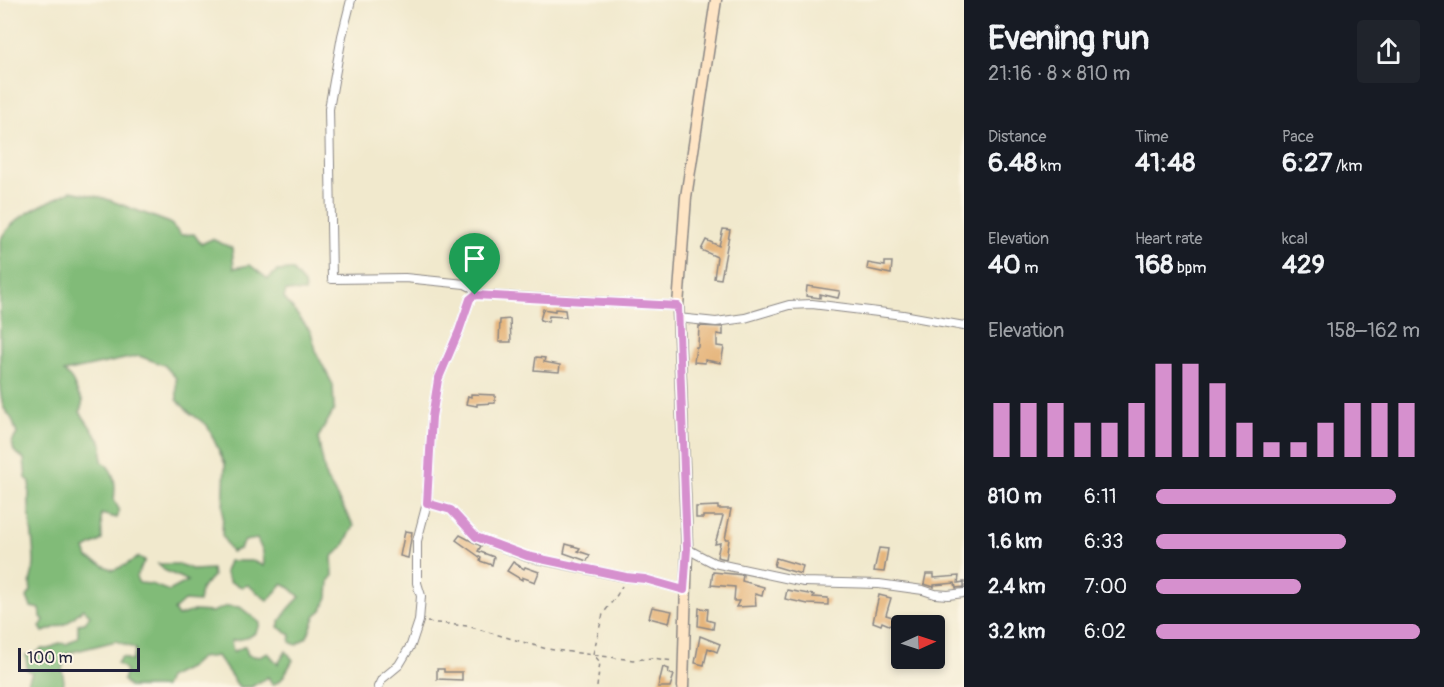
<!DOCTYPE html>
<html lang="en">
<head>
<meta charset="utf-8">
<style>
  :root { --surface:#171b24; --page:#20242c; --text:#f1f3f6; --muted:#9ea1a6; --accent:#d690ce }
  body { margin:0; font-family:Pangolin,sans-serif; background:var(--page); color:var(--text); height:100vh; display:flex; flex-direction:column; font-size:22px; white-space:nowrap }
  * { box-sizing:border-box; margin:0 }
  p { font-size:20px; color:var(--muted) }
  .icon { flex:none; width:33px; height:33px; fill:none; stroke:currentColor; stroke-width:2; stroke-linecap:round; stroke-linejoin:round }
  .map { position:relative; flex:1; overflow:hidden }
  .sheet { display:flex; flex-direction:column; background:var(--surface); width:480px }
  .sheet>* { flex:none }
  .needle { width:39px; rotate:87deg }
  .controls { position:absolute; left:891px; top:615px; display:grid; gap:12px }
  .controls a { display:grid; place-items:center; width:54px; height:54px; border-radius:6px; background:var(--surface); box-shadow:0 3px 9px #0003; font-size:30px }
  .scale { position:absolute; left:18px; bottom:15px; width:122px; box-sizing:border-box; padding-left:6px; border:3px solid #22223b; border-top:0; font-size:16px; line-height:21px; white-space:nowrap; color:#22223b; -webkit-text-stroke:4px #fcf5e5; paint-order:stroke }
  .pin { position:absolute; display:grid; place-items:center; width:51px; height:51px; color:#fff; margin:-62px -26px; border-radius:50% 50% 50% 0; rotate:-45deg; box-shadow:0 0 6px #0007 }
  .pin .icon { rotate:45deg }
  .round { display:grid; place-items:center; flex:none; width:63px; height:63px; border-radius:6px; background:var(--page) }
  .summary { display:flex; align-items:center; justify-content:space-between; height:102px; padding:0 24px }
  h1 { font-size:33px; font-weight:700; line-height:45px }
  .stats { display:grid; grid-template-columns:repeat(3,1fr); gap:9px; height:102px; padding:6px 24px }
  .stats div { display:grid; align-content:center }
  .stats b { font-size:26px; font-weight:700 }
  .stats small { font-size:16px; font-weight:400 }
  .stats p { font-size:16px }
  .chart { height:168px; padding:12px 24px }
  .chart p { display:flex; justify-content:space-between }
  .chart svg { width:100%; height:108px; margin-top:6px; stroke:var(--accent); stroke-width:6 }
  ul { padding:0 24px; list-style:none; font-size:20px }
  li { display:grid; grid-template-columns:96px 72px 1fr; align-items:center; height:45px }
  li i { height:15px; border-radius:8px; background:var(--accent) }
  main { display:flex; flex:1; min-height:0 }
  .map>svg:first-child { display:block }
  .forest { fill:#81bb78; stroke:#526e5a; stroke-width:1.5 }
  .building { fill:#e6b67d }
  .lines { fill:none; stroke-linecap:round; stroke-linejoin:round }
  .street-casing { stroke:#8a8684; stroke-width:10 }
  .secondary-casing { stroke:#8a8684; stroke-width:13 }
  .path { stroke:#8a8684; stroke-width:1.5; stroke-dasharray:4.5 4.5; stroke-linecap:butt }
  .street { stroke:#fff; stroke-width:8 }
  .secondary { stroke:#fee5c5; stroke-width:10 }
  .route-casing { stroke:#fff; stroke-width:12 }
  .route { stroke:#d690ce; stroke-width:8 }
</style>
</head>
<body>
<main>
<div class="map">
<svg width="964" height="687" viewBox="0 0 964 687">
  <rect width="100%" height="100%" fill="#fcf5e5"/>
  <filter id="ink" filterUnits="userSpaceOnUse"><feTurbulence type="fractalNoise" baseFrequency=".0167" numOctaves="2"/><feDisplacementMap in="SourceGraphic" scale="12" xChannelSelector="R" yChannelSelector="G"/><feConvolveMatrix kernelMatrix="1 2 1 2 8 2 1 2 1" color-interpolation-filters="sRGB"/></filter>
  <filter id="wash" filterUnits="userSpaceOnUse"><feTurbulence type="fractalNoise" baseFrequency=".008" numOctaves="4" result="noise"/><feDisplacementMap in="SourceGraphic" scale="24" xChannelSelector="R" yChannelSelector="G"/><feGaussianBlur stdDeviation="1.35" result="paint"/><feColorMatrix in="noise" values="0 0 0 0 0 0 0 0 0 0 0 0 0 0 0 0 0 1.4 0 .05"/><feComposite in="paint" operator="in"/></filter>
  <g filter="url(#wash)">
    <rect width="100%" height="100%" fill="#f1e9cd"/>
    <path class="forest" d="M71 191 104 198 170 223 181 235 194 234 201 244 212 239 232 248 234 268 250 265 268 279 277 271 292 270 304 284 305 292 286 291 284 298 311 332 317 354 333 385 334 410 318 438 326 478 354 526 343 547 332 557 333 576 329 580 328 597 322 610 316 615 307 637 296 645 290 642 291 635 278 627C281 616 292 605 300 597L290 588 282 584 268 601 248 585 242 587 230 582 225 572 229 561H253L264 566 263 552 257 539 245 541 239 549 231 552 222 535 225 464 207 425 190 413 177 400 176 378 164 365 139 356 64 372C78 383 72 388 83 401L80 412 102 444V461C116 472 116 484 114 501 119 507 120 511 117 518L101 514 102 540 85 549 88 558 113 570 124 566 138 557 145 560 136 577 139 583 151 584 169 591 188 581 164 570 158 564H179L194 570 212 569 213 576 201 589 199 602 184 601 174 610 178 616 193 611 212 612 227 606 240 607 260 623C257 638 243 639 231 641L233 652 245 646 248 655 259 657 268 653 278 664 286 651 293 660 282 679 273 685 268 677 251 687H239L217 656 200 658 190 667 168 678 164 687H129L123 680 126 670 117 663 122 657 132 661 136 649 116 641 68 653 62 669 64 681 63 687H30L28 682 32 673 27 669 26 655 35 654 41 649H49L59 643 67 644 78 637V624L85 623 90 615 83 609 67 623 43 632 40 627 44 620 41 617 40 609 31 607 27 597 31 591C28 576 34 575 34 563 34 536 26 509 30 482L26 478 24 459 14 451 12 442 17 434 12 419 3 407 0 389V240C14 214 46 204 71 191Z"/>
    <g id="blocks">
      <g class="building">
        <path d="M723 229 730 230 721 279 714 278 717 257 701 250 706 240 719 246Z"/>
        <path d="M885 262H892L891 274 867 269 868 263 885 266Z"/>
        <path d="M807 286 840 291 838 298 820 294V298L806 296Z"/>
        <path d="M543 309 555 311V309L565 310 566 317 549 316 548 322 540 320Z"/>
        <path d="M510 319 511 342H499L500 320Z"/>
        <path d="M699 326 723 327V335L717 334V346L724 347 721 363 705 360V363L694 362 696 347H698Z"/>
        <path d="M536 357 545 358 544 362 560 365 559 372 534 370Z"/>
        <path d="M471 394 495 395V403L477 404V406L466 404 468 396 471 397Z"/>
        <path d="M718 506V509H731L725 539H729L726 559 717 557 720 543 715 544 723 516H703V518H696V507Z"/>
        <path d="M405 531 412 532 408 558 400 556Z"/>
        <path d="M460 535 481 546 478 551 494 557 492 565 480 561 481 558 456 540Z"/>
        <path d="M566 544 580 548 578 551 590 555 587 561 564 553Z"/>
        <path d="M879 548 888 549 884 572 874 571Z"/>
        <path d="M776 558 803 566 801 574 774 566Z"/>
        <path d="M513 562 524 569 525 567 539 572 535 582 522 577V580L507 571Z"/>
        <path d="M713 572 743 575 742 581 764 587 762 596 755 594 756 606 736 607 739 601H734L735 587 711 585Z"/>
        <path d="M926 574H934V578L959 576 958 583 964 582V587L956 588 955 583 934 585V587L924 584Z"/>
        <path d="M787 590 814 595 813 597 828 598V605L808 604 785 599Z"/>
        <path d="M879 595 891 598 886 615 899 619 896 628 882 622 881 625 873 622Z"/>
        <path d="M652 607 672 611 669 623 649 618Z"/>
        <path d="M699 608 708 609 707 620 714 622 713 629 698 626Z"/>
        <path d="M700 636 720 644 717 652 708 648 704 665 695 663Z"/>
        <path d="M663 667 669 669 668 673 674 675 670 687H658Z"/>
        <path d="M437 669H444V672H462V680L437 679Z"/>
      </g>
    </g>
  </g>
  <g filter="url(#ink)">
    <use href="#blocks" fill-opacity="0" stroke="#8a8684" stroke-width="1.5"/>
    <g class="lines">
      <g class="street-casing">
        <g id="street">
          <path d="M351 0 342 36 329 109 332 279 405 278 465 284 473 288 475 295"/>
          <path d="M678 318 716 322 745 318 789 305 812 304 903 315 964 326"/>
          <path d="M427 503 451 510 476 537 527 557 625 577 645 579 684 590"/>
          <path d="M687 549 714 563 804 582 879 584 923 590 935 594 948 595 964 593"/>
          <path d="M378 687 382 679 399 665 411 645 419 621 421 596 417 583V541L427 503 432 417 438 380 459 331 470 299 475 295H481L678 306"/>
        </g>
      </g>
      <g class="secondary-casing">
        <path id="secondary" d="M683 687 687 549 678 306 686 197 716 0"/>
      </g>
      <g class="path">
        <path d="M427 622 467 626 547 649 633 660 653 658 673 661"/>
        <path d="M597 687 600 662 593 654 603 614 617 595 622 586"/>
      </g>
      <use href="#street" class="street"/>
      <use href="#secondary" class="secondary"/>
    </g>
  </g>
  <g class="lines" filter="url(#ink)">
    <g class="route-casing">
      <path id="route" d="M475 295 678 306 687 549 684 590 645 579 626 577 527 556 476 537 451 510 427 503 432 417 438 380 459 331 470 299Z"/>
    </g>
    <use href="#route" class="route"/>
  </g>
</svg>
<div class="controls">
<a><svg class="needle" viewBox="-14 -14 28 28"><path d="M0-13l5 13h-10z" fill="#e53935"/><path d="M0 13l5-13h-10z" fill="#9ea1a6"/></svg></a>
</div>
<div class="scale">100 m</div>
<div class="pin" style="left:475px;top:295px;background:#1e9e55"><svg class="icon" aria-label="arrive" viewBox="0 0 24 24"><path d="M6 21V4h12l-3 4 3 4H6"/></svg></div>
</div>
<section class="sheet">
<div class="summary"><div><h1>Evening run</h1><p>21:16 · 8 × 810 m</p></div><a class="round"><svg class="icon" aria-label="share" viewBox="0 0 24 24"><path d="M12 15V3M7 8l5-5 5 5M5 13v7h14v-7"/></svg></a></div>
<div class="stats">
<div><p>Distance</p><b>6.48<small> km</small></b></div>
<div><p>Time</p><b>41:48</b></div>
<div><p>Pace</p><b>6:27<small> /km</small></b></div>
</div>
<div class="stats">
<div><p>Elevation</p><b>40<small> m</small></b></div>
<div><p>Heart rate</p><b>168<small> bpm</small></b></div>
<div><p>kcal</p><b>429</b></div>
</div>
<div class="chart"><p><span>Elevation</span>158–162 m</p>
<svg viewBox="0 0 160 44" preserveAspectRatio="none"><path d="M5 44V22M15 44V22M25 44V22M35 44V30M45 44V30M55 44V22M65 44V6M75 44V6M85 44V14M95 44V30M105 44V38M115 44V38M125 44V30M135 44V22M145 44V22M155 44V22"/></svg>
</div>
<ul>
<li><b>810 m</b>6:11<i style="width:91%"></i></li>
<li><b>1.6 km</b>6:33<i style="width:72%"></i></li>
<li><b>2.4 km</b>7:00<i style="width:55%"></i></li>
<li><b>3.2 km</b>6:02<i style="width:100%"></i></li>
</ul>
</section>
</main>
</body>
</html>
